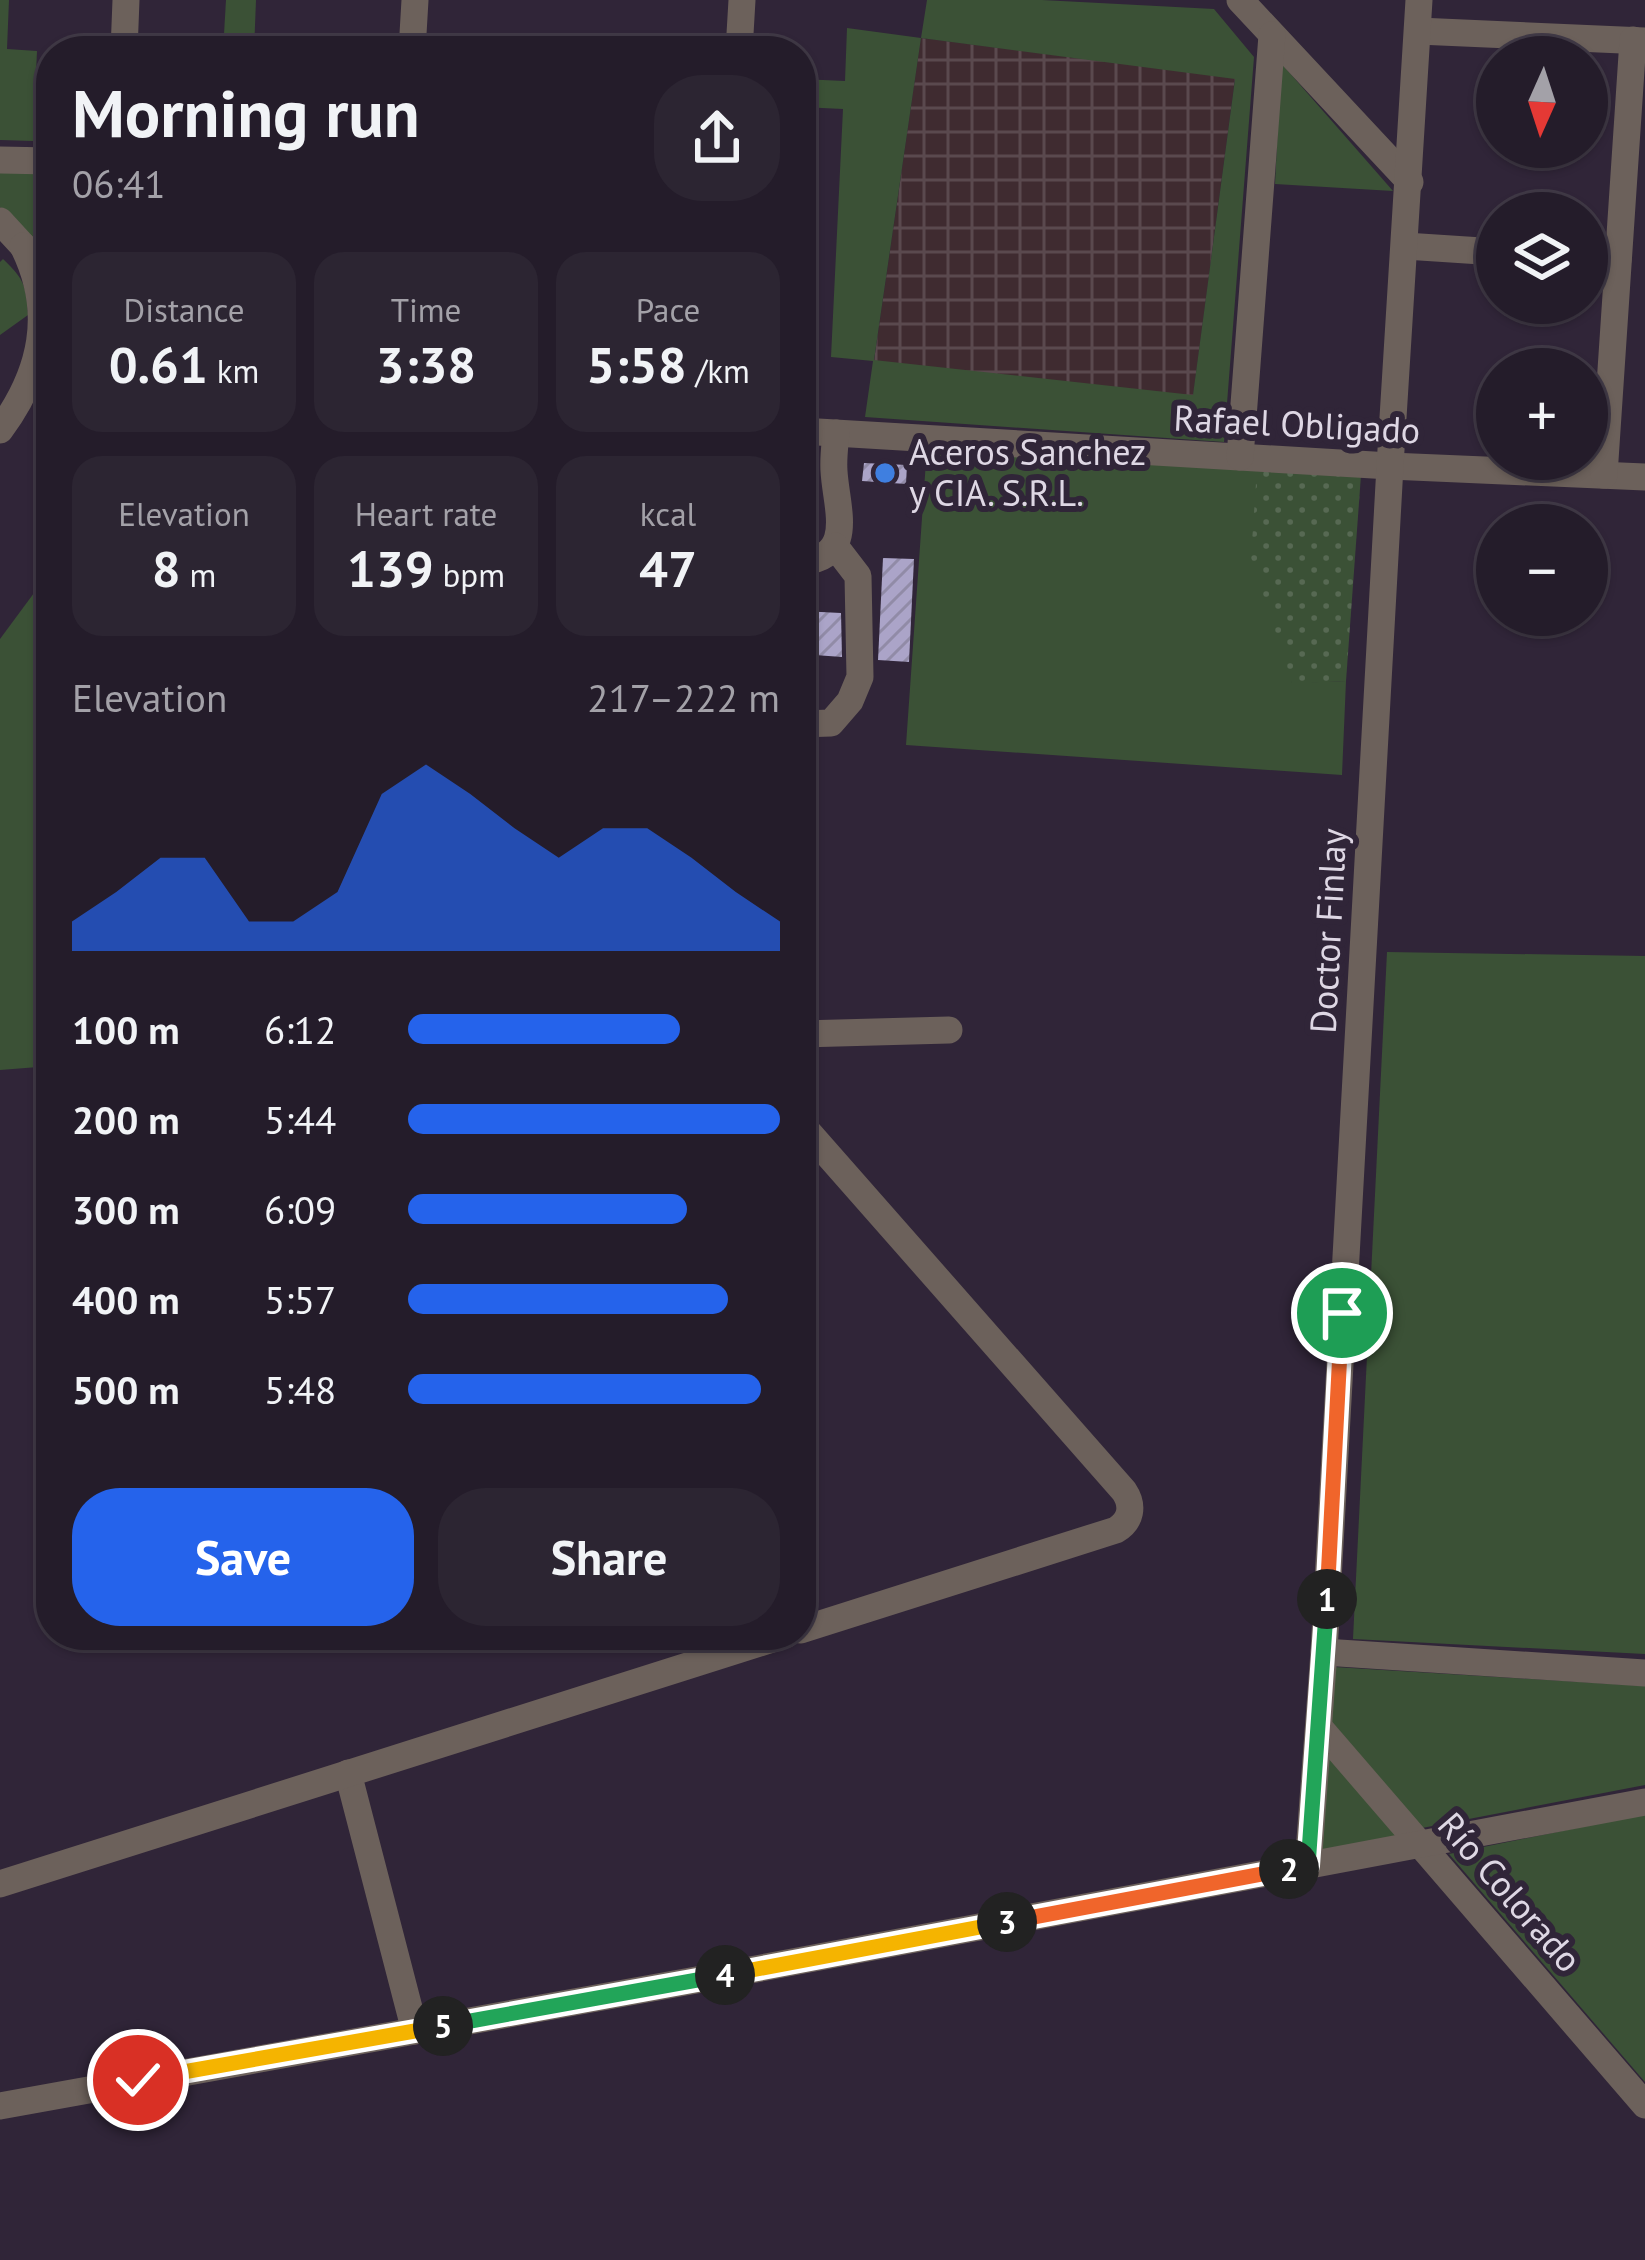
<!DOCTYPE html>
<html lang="en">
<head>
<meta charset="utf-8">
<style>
  :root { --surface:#241c2a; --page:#2c2532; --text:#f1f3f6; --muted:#a3a1a8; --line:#413a47; --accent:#2563eb }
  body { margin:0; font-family:"PT Sans",sans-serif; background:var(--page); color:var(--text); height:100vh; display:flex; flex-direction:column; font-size:45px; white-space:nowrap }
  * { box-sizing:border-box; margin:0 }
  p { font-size:39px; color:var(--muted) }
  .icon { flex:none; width:66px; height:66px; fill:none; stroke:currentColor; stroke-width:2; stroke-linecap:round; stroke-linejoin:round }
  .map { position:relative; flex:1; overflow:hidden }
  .details { position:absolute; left:36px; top:36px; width:780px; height:1614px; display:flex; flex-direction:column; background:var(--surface); border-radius:48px; box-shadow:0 3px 9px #0004,0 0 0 3px var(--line) }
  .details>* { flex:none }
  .needle { width:78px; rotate:183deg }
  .fabs { position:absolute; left:1476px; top:36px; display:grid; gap:24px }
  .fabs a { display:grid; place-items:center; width:132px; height:132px; border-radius:50%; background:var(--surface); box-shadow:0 3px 9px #0004,0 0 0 3px var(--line); font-size:60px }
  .pin { position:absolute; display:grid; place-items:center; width:102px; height:102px; color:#fff; margin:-51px; border:6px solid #fff; border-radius:50%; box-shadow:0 3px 12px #0007 }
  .km { position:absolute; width:60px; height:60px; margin:-30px; border-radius:50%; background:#222; color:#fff; font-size:33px; line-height:60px; text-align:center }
  .round { display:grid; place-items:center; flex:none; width:126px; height:126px; border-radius:48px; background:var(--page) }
  .overview { display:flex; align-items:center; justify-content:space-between; height:204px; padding:0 36px }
  h1 { font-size:66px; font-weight:700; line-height:90px }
  .figures { display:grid; grid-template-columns:repeat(3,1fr); gap:18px; height:204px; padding:12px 36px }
  .figures div { display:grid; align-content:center; border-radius:30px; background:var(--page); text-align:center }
  .figures b { font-size:51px; font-weight:700 }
  .figures small { font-size:33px; font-weight:400 }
  .figures p { font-size:33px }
  .chart { height:336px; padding:24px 36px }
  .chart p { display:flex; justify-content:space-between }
  .chart svg { width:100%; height:216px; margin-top:12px; fill:var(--accent); opacity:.7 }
  .primary-button { display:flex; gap:24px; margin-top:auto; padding:24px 36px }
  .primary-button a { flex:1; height:138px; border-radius:48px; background:var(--accent); color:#fff; font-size:48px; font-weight:700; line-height:138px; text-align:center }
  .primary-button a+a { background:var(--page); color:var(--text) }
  ul { padding:0 36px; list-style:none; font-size:39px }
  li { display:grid; grid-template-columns:192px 144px 1fr; align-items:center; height:90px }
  li i { height:30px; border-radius:15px; background:var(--accent) }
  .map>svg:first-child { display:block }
  .industrial { fill:url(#industrial-grid) }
  .green { fill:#3b5136; fill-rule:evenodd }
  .garden { fill:url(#garden-dots) }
  .building { fill:url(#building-hatch) }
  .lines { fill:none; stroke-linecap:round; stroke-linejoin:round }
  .minor { stroke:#6c615b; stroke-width:27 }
  .split-1-casing { stroke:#fff; stroke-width:24 }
  .split-2-casing { stroke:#fff; stroke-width:24 }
  .split-3-casing { stroke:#fff; stroke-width:24 }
  .split-4-casing { stroke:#fff; stroke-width:24 }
  .split-5-casing { stroke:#fff; stroke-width:24 }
  .split-6-casing { stroke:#fff; stroke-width:24 }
  .split-1 { stroke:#f0652b; stroke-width:15 }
  .split-2 { stroke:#22a559; stroke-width:15 }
  .split-3 { stroke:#f0652b; stroke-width:15 }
  .split-4 { stroke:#f5b400; stroke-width:15 }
  .split-5 { stroke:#22a559; stroke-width:15 }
  .split-6 { stroke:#f5b400; stroke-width:15 }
  .shop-dot { fill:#3f7fe0; stroke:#302538; stroke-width:4.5 }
  .labels { text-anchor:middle; stroke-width:12; stroke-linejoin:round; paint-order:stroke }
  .street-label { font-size:36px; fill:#ded7e4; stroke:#302538 }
  .poi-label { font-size:36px; fill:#ded7e4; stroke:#302538; text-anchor:start }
</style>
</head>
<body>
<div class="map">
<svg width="1645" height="2260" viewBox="0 0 1645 2260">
  <defs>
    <pattern id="industrial-grid" width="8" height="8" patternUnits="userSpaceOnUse" patternTransform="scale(3)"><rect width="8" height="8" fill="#3f2b30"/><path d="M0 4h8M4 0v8" fill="none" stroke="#5a494e"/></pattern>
    <pattern id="garden-dots" width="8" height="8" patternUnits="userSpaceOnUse" patternTransform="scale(3)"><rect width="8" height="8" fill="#3b5136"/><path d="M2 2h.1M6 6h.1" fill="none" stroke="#576953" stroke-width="1.8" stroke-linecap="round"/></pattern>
    <pattern id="building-hatch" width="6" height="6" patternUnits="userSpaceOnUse" patternTransform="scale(3)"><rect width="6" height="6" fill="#aba4c8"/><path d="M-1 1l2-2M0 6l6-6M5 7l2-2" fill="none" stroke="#918ba7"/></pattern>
  </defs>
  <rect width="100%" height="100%" fill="#302538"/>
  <path class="industrial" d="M921 38 1235 78 1193 396 874 361Z"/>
  <g class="green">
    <path d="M0 0H9L7 49 37 51 33 141 0 140Z"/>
    <path d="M226 0H256L254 51H223Z"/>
    <path d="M927 0H1042L1214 9 1254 57 1224 442 865 417 873 361 831 357 843 109 801 107V79L845 81 847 28 921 38ZM921 38 1235 79 1193 395 874 360Z"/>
    <path d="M1281 63 1393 191 1275 184Z"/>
    <path d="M0 167 51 168V264L0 207Z"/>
    <path d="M3 259C25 280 26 286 28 315L0 335V262Z"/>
    <path d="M927 447 1257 468 1292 683 1346 681 1342 775 906 745Z"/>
    <path d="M51 570V1066L0 1070V639Z"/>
    <path d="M1387 952 1645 956V1654L1353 1639Z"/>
    <path d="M1334 1667 1645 1686V1785L1422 1828 1331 1721Z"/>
    <path d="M1326 1751 1396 1836 1318 1854Z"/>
    <path d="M1645 1814V2082L1449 1854Z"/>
  </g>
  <path class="garden" d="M1257 468 1361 475 1346 681 1292 684 1251 558Z"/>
  <g class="building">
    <path d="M864 463 907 465 906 484 862 481Z"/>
    <path d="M883 558 914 559 909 662 878 660Z"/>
    <path d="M801 611 841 613 842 657 801 654Z"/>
  </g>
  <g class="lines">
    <g class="minor">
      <path d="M1240 0 1410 182"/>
      <path d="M1418 31 1645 41"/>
      <path d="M124 51 126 0"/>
      <path d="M412 51 415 0"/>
      <path d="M739 51 742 0"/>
      <path d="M0 160 51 161"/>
      <path d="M0 221 34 258"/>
      <path d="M1405 246 1497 252"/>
      <path d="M1587 258 1618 260"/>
      <path d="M0 430C42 373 56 312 23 246"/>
      <path d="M801 431 1390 466 1645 477"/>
      <path d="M1240 457 1272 35"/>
      <path d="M1604 475 1633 40"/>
      <path d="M801 562C857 557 836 508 834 471 833 458 835 445 836 433"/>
      <path d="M801 724 831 723 850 701 860 677 858 576 835 546"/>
      <path d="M801 1034 949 1030"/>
      <path d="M801 1124 1124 1491C1134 1506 1131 1521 1116 1530L801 1630"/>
      <path d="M1324 1652 1645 1673"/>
      <path d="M1319 1727 1645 2105"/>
      <path d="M348 1773 415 2031"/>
      <path d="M1308 1866 1324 1652 1390 466 1419 0"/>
      <path d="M0 1884 785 1635"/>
      <path d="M0 2106 713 1977 1645 1802"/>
    </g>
  </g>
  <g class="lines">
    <g class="split-1-casing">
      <path id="split-1" d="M1327 1599 1342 1313"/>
    </g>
    <g class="split-2-casing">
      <path id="split-2" d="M1289 1869 1308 1866 1327 1599"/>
    </g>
    <g class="split-3-casing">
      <path id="split-3" d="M1007 1922 1289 1869"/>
    </g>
    <g class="split-4-casing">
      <path id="split-4" d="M725 1975 1007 1922"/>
    </g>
    <g class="split-5-casing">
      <path id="split-5" d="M443 2026 725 1975"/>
    </g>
    <g class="split-6-casing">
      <path id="split-6" d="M138 2080 443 2026"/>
    </g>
    <use href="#split-1" class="split-1"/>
    <use href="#split-2" class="split-2"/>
    <use href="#split-3" class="split-3"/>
    <use href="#split-4" class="split-4"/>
    <use href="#split-5" class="split-5"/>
    <use href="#split-6" class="split-6"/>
  </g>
  <circle class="shop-dot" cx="885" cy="473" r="12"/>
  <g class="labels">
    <g class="street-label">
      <text transform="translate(1297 424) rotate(3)" y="13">Rafael Obligado</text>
      <text transform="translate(1328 931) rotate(-87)" y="13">Doctor Finlay</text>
      <text transform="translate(1510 1892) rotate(49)" y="13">Río Colorado</text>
    </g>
    <g class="poi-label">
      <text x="909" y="465">Aceros Sanchez<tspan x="909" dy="41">y CIA. S.R.L.</tspan></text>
    </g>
  </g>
</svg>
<div class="fabs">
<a><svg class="needle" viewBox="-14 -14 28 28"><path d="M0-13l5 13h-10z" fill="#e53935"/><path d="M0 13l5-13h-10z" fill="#a3a1a8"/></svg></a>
<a><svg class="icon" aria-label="layers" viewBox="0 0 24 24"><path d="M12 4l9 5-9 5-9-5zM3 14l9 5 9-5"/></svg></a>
<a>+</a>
<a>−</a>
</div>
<div class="pin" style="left:1342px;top:1313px;background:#1e9e55"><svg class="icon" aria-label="arrive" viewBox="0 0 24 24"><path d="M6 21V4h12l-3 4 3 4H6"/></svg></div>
<div class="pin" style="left:138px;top:2080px;background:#d93025"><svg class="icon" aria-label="check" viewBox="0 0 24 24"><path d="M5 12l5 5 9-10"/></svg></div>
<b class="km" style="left:1327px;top:1599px">1</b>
<b class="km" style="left:1289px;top:1869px">2</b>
<b class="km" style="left:1007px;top:1922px">3</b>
<b class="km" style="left:725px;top:1975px">4</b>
<b class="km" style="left:443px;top:2026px">5</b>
<section class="details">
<div class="overview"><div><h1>Morning run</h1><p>06:41</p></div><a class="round"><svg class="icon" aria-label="share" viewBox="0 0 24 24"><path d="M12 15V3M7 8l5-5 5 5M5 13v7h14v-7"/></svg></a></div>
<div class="figures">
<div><p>Distance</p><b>0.61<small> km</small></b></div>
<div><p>Time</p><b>3:38</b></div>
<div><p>Pace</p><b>5:58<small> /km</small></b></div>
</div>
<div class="figures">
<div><p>Elevation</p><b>8<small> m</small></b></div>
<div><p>Heart rate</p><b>139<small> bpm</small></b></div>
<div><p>kcal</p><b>47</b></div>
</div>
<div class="chart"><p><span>Elevation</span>217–222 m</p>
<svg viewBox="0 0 160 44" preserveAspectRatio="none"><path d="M0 44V38L10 32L20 25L30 25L40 38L50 38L60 32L70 12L80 6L90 12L100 19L110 25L120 19L130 19L140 25L150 32L160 38V44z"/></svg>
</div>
<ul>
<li><b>100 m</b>6:12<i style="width:73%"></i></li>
<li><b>200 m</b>5:44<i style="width:100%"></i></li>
<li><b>300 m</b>6:09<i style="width:75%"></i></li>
<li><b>400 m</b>5:57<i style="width:86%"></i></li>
<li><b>500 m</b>5:48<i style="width:95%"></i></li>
</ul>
<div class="primary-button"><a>Save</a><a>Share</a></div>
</section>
</div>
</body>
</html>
